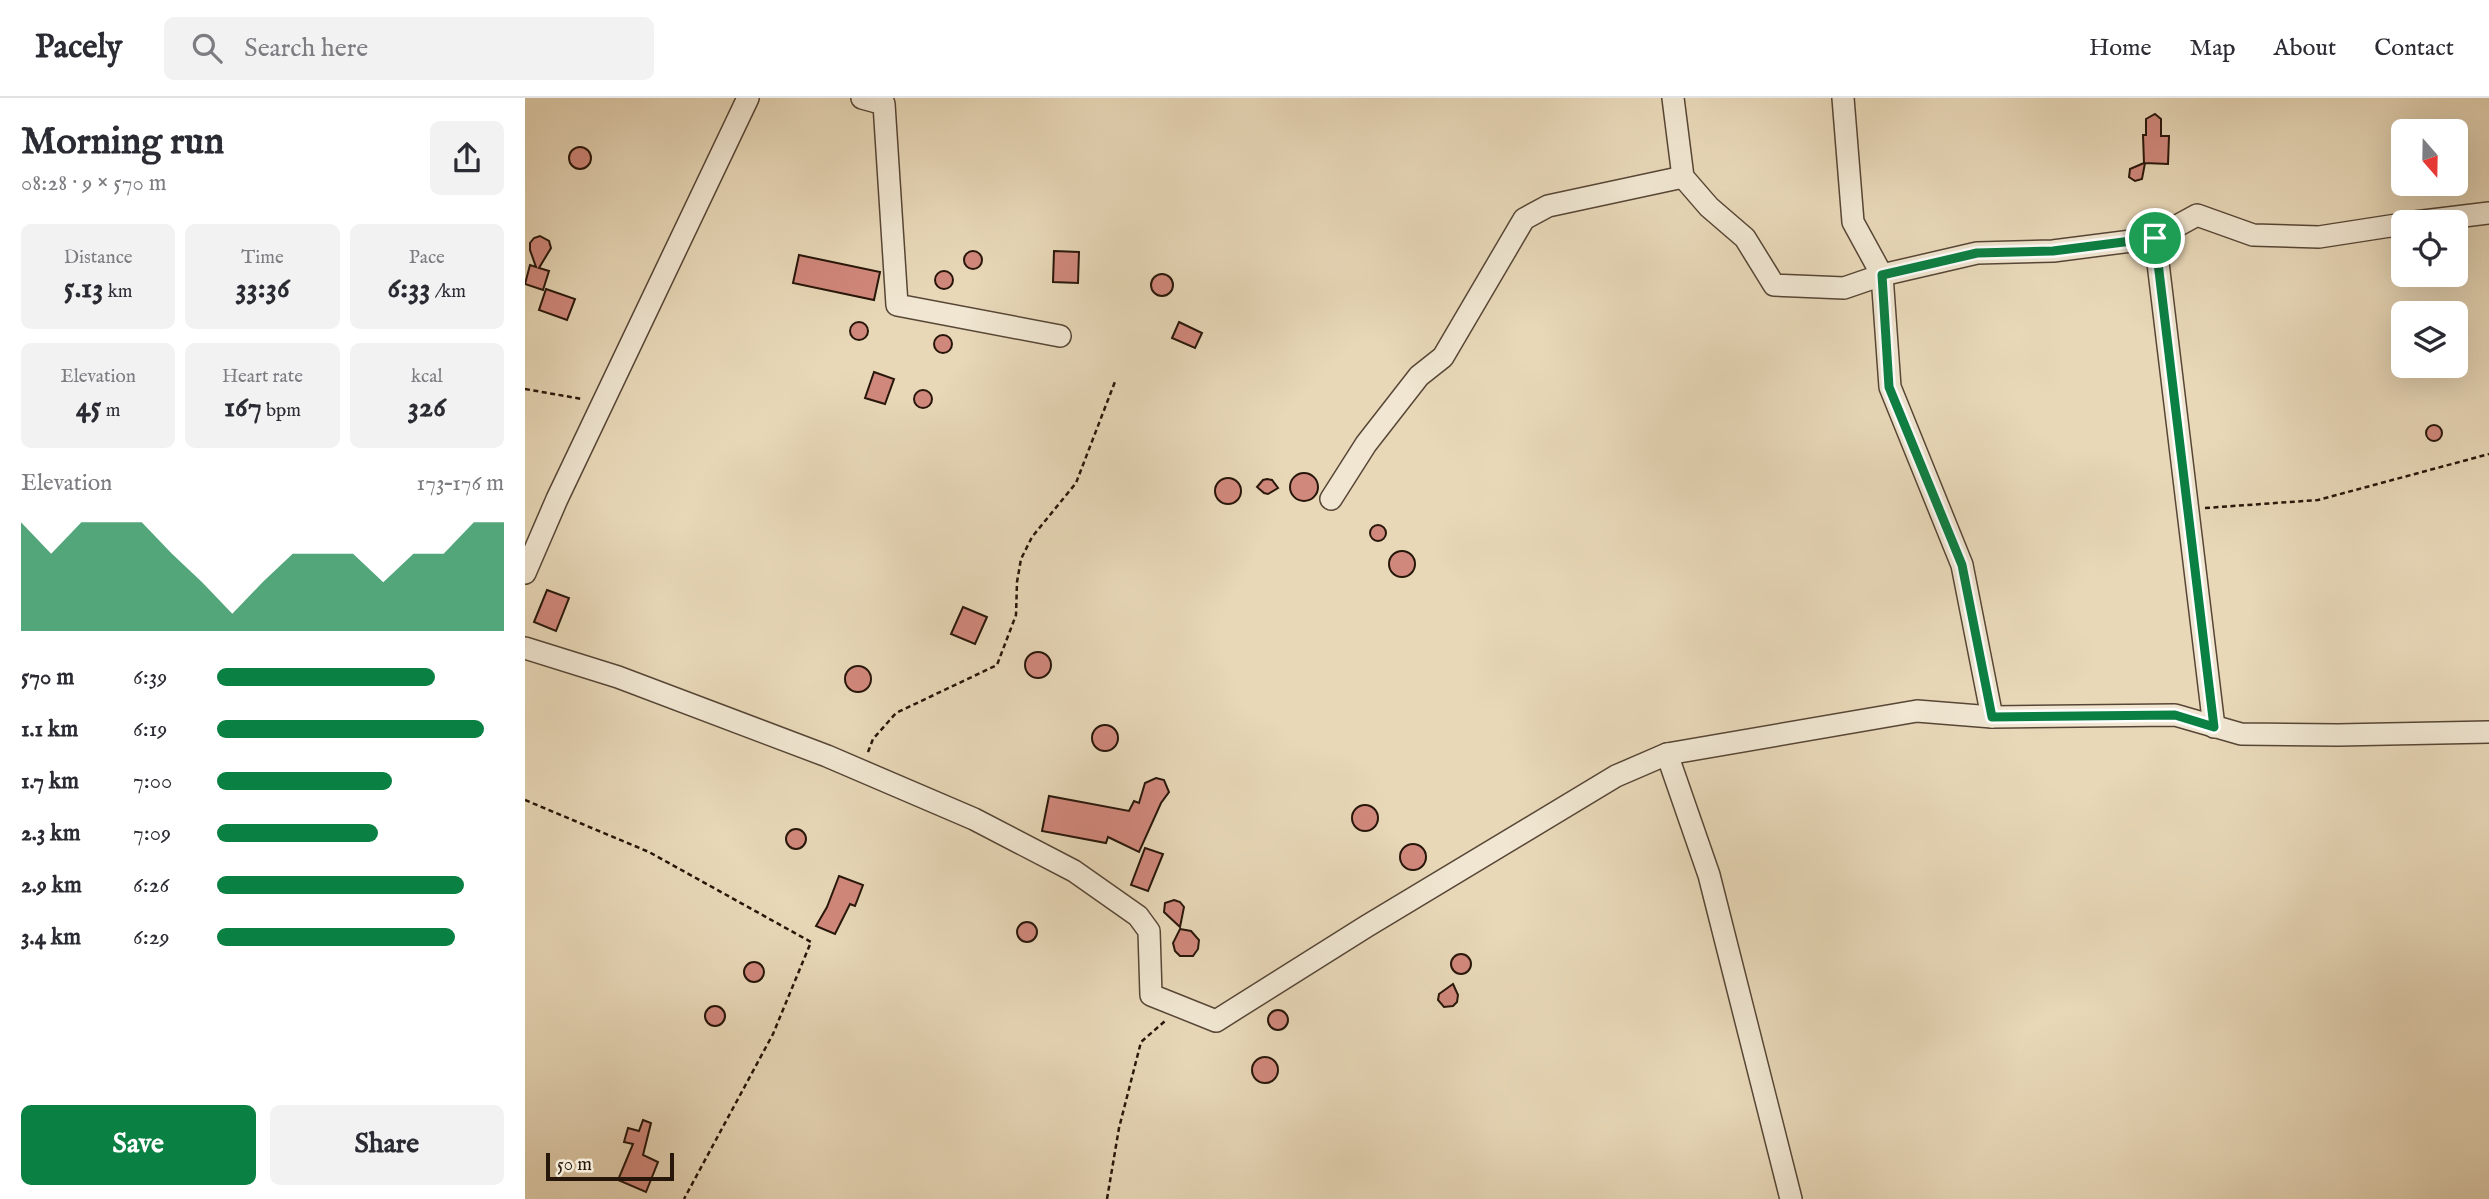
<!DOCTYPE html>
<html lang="en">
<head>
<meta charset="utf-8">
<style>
  :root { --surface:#fff; --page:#f2f2f3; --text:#2b2b33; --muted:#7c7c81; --line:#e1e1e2; --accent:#0b8043 }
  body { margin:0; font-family:"IM FELL English",serif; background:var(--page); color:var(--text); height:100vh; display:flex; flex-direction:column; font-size:26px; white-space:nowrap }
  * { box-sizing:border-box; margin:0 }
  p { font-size:23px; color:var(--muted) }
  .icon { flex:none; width:38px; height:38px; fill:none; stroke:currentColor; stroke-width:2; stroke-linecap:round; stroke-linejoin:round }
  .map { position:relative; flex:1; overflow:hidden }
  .panel { display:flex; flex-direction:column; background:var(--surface); width:525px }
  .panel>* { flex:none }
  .needle { width:46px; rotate:160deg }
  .controls { position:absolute; left:1866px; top:21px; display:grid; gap:14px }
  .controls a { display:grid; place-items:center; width:77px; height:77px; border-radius:10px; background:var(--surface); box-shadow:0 7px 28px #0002; font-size:35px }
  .scale { position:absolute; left:21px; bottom:18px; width:128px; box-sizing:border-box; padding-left:7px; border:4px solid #27160a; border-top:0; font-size:19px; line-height:24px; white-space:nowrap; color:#27160a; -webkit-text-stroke:5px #f0e6d1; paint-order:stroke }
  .pin { position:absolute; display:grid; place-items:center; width:60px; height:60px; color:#fff; margin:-30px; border:4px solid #fff; border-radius:50%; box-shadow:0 2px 7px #0007 }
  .round { display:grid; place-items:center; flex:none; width:74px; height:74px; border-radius:10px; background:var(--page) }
  .headline { display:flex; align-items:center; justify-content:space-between; height:119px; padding:0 21px }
  h1 { font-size:38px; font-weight:700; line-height:52px }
  .stats { display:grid; grid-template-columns:repeat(3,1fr); gap:10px; height:119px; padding:7px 21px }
  .stats div { display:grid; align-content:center; border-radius:10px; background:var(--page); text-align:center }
  .stats b { font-size:30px; font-weight:700 }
  .stats small { font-size:19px; font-weight:400 }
  .stats p { font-size:19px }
  .chart { height:196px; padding:14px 21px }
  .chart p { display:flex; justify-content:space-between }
  .chart svg { width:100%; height:126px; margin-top:7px; fill:var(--accent); opacity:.7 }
  .cta { display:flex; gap:14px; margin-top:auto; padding:14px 21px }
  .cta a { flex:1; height:80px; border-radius:10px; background:var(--accent); color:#fff; font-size:28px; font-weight:700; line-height:80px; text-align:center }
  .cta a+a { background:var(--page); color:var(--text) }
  ul { padding:0 21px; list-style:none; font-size:23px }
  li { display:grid; grid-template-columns:112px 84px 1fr; align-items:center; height:52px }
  li i { height:18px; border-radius:9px; background:var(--accent) }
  header { display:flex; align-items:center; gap:42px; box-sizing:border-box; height:98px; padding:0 35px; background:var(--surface); border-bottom:2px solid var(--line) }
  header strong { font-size:33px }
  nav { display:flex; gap:38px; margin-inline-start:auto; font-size:24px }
  .search { width:490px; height:63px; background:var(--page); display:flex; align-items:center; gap:18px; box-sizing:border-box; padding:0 24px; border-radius:10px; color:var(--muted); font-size:26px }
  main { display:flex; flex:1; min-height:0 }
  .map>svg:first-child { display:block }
  .building { fill:#d1887c; stroke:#27160a; stroke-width:2 }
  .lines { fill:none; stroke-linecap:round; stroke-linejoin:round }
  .minor-casing { stroke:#574636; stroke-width:24 }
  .path { stroke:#27160a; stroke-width:2.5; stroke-dasharray:5 3.5; stroke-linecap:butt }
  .minor { stroke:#f0e6d1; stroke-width:21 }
  .route-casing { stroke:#fff; stroke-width:14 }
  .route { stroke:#0b8043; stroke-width:9 }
</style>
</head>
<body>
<header>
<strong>Pacely</strong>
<div class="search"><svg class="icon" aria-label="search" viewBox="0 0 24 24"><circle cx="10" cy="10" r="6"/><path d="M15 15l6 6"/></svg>Search here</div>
<nav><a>Home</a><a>Map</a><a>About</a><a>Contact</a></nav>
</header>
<main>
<section class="panel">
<div class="headline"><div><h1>Morning run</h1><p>08:28 · 9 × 570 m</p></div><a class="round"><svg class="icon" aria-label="share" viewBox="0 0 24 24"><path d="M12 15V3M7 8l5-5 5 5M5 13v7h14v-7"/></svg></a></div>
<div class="stats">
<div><p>Distance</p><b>5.13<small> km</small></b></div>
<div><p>Time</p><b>33:36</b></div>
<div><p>Pace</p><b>6:33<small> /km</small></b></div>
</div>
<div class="stats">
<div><p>Elevation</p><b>45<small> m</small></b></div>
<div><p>Heart rate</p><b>167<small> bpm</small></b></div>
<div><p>kcal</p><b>326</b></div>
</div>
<div class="chart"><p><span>Elevation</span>173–176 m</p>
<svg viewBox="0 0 160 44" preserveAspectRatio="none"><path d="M0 44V6L10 17L20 6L30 6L40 6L50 17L60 27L70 38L80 27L90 17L100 17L110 17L120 27L130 17L140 17L150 6L160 6V44z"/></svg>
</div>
<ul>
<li><b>570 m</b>6:39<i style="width:76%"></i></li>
<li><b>1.1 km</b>6:19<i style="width:93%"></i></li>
<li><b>1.7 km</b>7:00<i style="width:61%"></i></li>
<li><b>2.3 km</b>7:09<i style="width:56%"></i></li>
<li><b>2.9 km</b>6:26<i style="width:86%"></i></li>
<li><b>3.4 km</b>6:29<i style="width:83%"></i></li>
</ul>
<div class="cta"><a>Save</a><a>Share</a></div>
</section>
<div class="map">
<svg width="1964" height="1101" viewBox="0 0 1964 1101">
  <rect width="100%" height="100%" fill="#e8d8b8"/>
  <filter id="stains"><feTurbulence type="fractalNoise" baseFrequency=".00286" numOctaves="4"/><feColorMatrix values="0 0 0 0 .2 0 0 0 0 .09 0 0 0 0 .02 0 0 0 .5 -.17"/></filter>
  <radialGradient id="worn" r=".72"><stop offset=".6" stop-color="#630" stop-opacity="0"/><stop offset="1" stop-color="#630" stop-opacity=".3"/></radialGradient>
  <g class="building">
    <path d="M1630 16 1636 21V38H1644L1643 66 1620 65 1617 81 1610 83 1604 79 1605 71 1619 65 1618 37H1621V21Z"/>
    <circle cx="55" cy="60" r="11"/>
    <path d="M15 138 24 143 26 150 14 170 24 173 18 192 0 186 5 167 11 169 5 152V145L9 140Z"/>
    <circle cx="448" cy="162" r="9"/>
    <path d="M529 153 554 154 553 185 528 184Z"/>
    <path d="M274 157 355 174 349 202 268 185Z"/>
    <circle cx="419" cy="182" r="9"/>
    <circle cx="637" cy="187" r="11"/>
    <path d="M21 191 50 201 42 222 14 212Z"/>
    <path d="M654 224 677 235 670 250 647 240Z"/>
    <circle cx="334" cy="233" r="9"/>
    <circle cx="418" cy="246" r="9"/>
    <path d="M349 274 369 281 360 306 340 300Z"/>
    <circle cx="398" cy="301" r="9"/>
    <circle cx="1909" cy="335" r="8"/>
    <circle cx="779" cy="389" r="14"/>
    <circle cx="703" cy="393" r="13"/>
    <path d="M742 381 747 382 753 390 743 396 739 395 732 389 738 382Z"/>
    <circle cx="853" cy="435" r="8"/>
    <circle cx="877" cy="466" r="13"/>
    <path d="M22 492 44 500 31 533 9 524Z"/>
    <path d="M438 509 462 519 450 546 426 536Z"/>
    <circle cx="513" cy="567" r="13"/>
    <circle cx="333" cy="581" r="13"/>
    <circle cx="580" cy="640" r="13"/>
    <path d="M631 680 639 682 644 694 636 705 614 754 583 739 581 745 517 733 524 698 604 713 609 703 614 705 620 685Z"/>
    <circle cx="840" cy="720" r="13"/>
    <circle cx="271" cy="741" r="10"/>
    <circle cx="888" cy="759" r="13"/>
    <path d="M620 750 638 756 623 793 606 787Z"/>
    <path d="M314 778 338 787 330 808 325 806 310 836 291 828 302 809Z"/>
    <path d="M649 802 655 804 659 809 655 829 639 814 640 805Z"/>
    <circle cx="502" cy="834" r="10"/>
    <path d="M655 831 666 833 674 842 673 851 668 858H655L650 853 648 845Z"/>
    <circle cx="936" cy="866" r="10"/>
    <circle cx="229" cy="874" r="10"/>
    <path d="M928 886 933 897 932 904 928 908 919 909 913 902 914 896Z"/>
    <circle cx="190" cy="918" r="10"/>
    <circle cx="753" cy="922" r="10"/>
    <circle cx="740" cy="972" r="13"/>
    <path d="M118 1022 126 1025 118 1057 133 1064 121 1094 93 1082 108 1046 99 1044 103 1030 114 1033Z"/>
  </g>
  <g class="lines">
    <g class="minor-casing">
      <g id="minor">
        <path d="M337 0 359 6 372 207 535 238"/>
        <path d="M1148 0 1158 79 1184 109 1220 140 1249 187 1319 190 1357 177 1452 155 1528 153 1630 140 1672 117 1728 137 1794 139 1878 126"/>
        <path d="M1318 0 1328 124 1357 177 1365 289 1437 467 1467 619"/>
        <path d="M1890 124 1964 115"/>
        <path d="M1630 140 1689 629"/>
        <path d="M806 401 841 346 894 278 918 259 999 121 1023 108 1158 79"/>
        <path d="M0 475 32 401 223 0"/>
        <path d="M0 550 93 579 302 658 449 721 549 773 613 818 624 833 626 897 691 923 842 828 1091 678 1142 656 1392 613 1467 619 1650 617 1716 636 1813 637 1964 634"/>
        <path d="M1142 656 1184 777 1266 1101"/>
      </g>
    </g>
    <g class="path">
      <path d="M0 291 57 301"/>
      <path d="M1680 410 1793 402 1964 356"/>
      <path d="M343 654 348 641 371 615 472 567 491 517 492 484 496 461 507 439 551 385 591 281"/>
      <path d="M0 702 124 754 286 844 248 936 159 1101"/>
      <path d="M582 1101 594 1030 616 944 640 923"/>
    </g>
    <use href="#minor" class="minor"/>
  </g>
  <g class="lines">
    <g class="route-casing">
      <path id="route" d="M1630 140 1689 629 1650 617 1467 619 1437 467 1364 289 1357 177 1452 155 1528 153Z"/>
    </g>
    <use href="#route" class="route"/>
  </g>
  <rect width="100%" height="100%" filter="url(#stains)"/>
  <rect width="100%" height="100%" fill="url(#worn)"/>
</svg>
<div class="controls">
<a><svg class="needle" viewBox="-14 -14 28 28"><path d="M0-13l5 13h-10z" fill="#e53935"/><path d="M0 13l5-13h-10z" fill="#7c7c81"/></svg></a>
<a><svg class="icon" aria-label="locate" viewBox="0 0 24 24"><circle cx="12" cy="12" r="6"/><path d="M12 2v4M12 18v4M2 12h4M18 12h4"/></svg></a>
<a><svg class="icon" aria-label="layers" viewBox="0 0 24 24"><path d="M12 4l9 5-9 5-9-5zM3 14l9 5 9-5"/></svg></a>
</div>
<div class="scale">50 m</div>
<div class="pin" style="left:1630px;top:140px;background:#1e9e55"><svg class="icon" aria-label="arrive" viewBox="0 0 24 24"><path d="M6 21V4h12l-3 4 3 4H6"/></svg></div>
</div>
</main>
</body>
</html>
